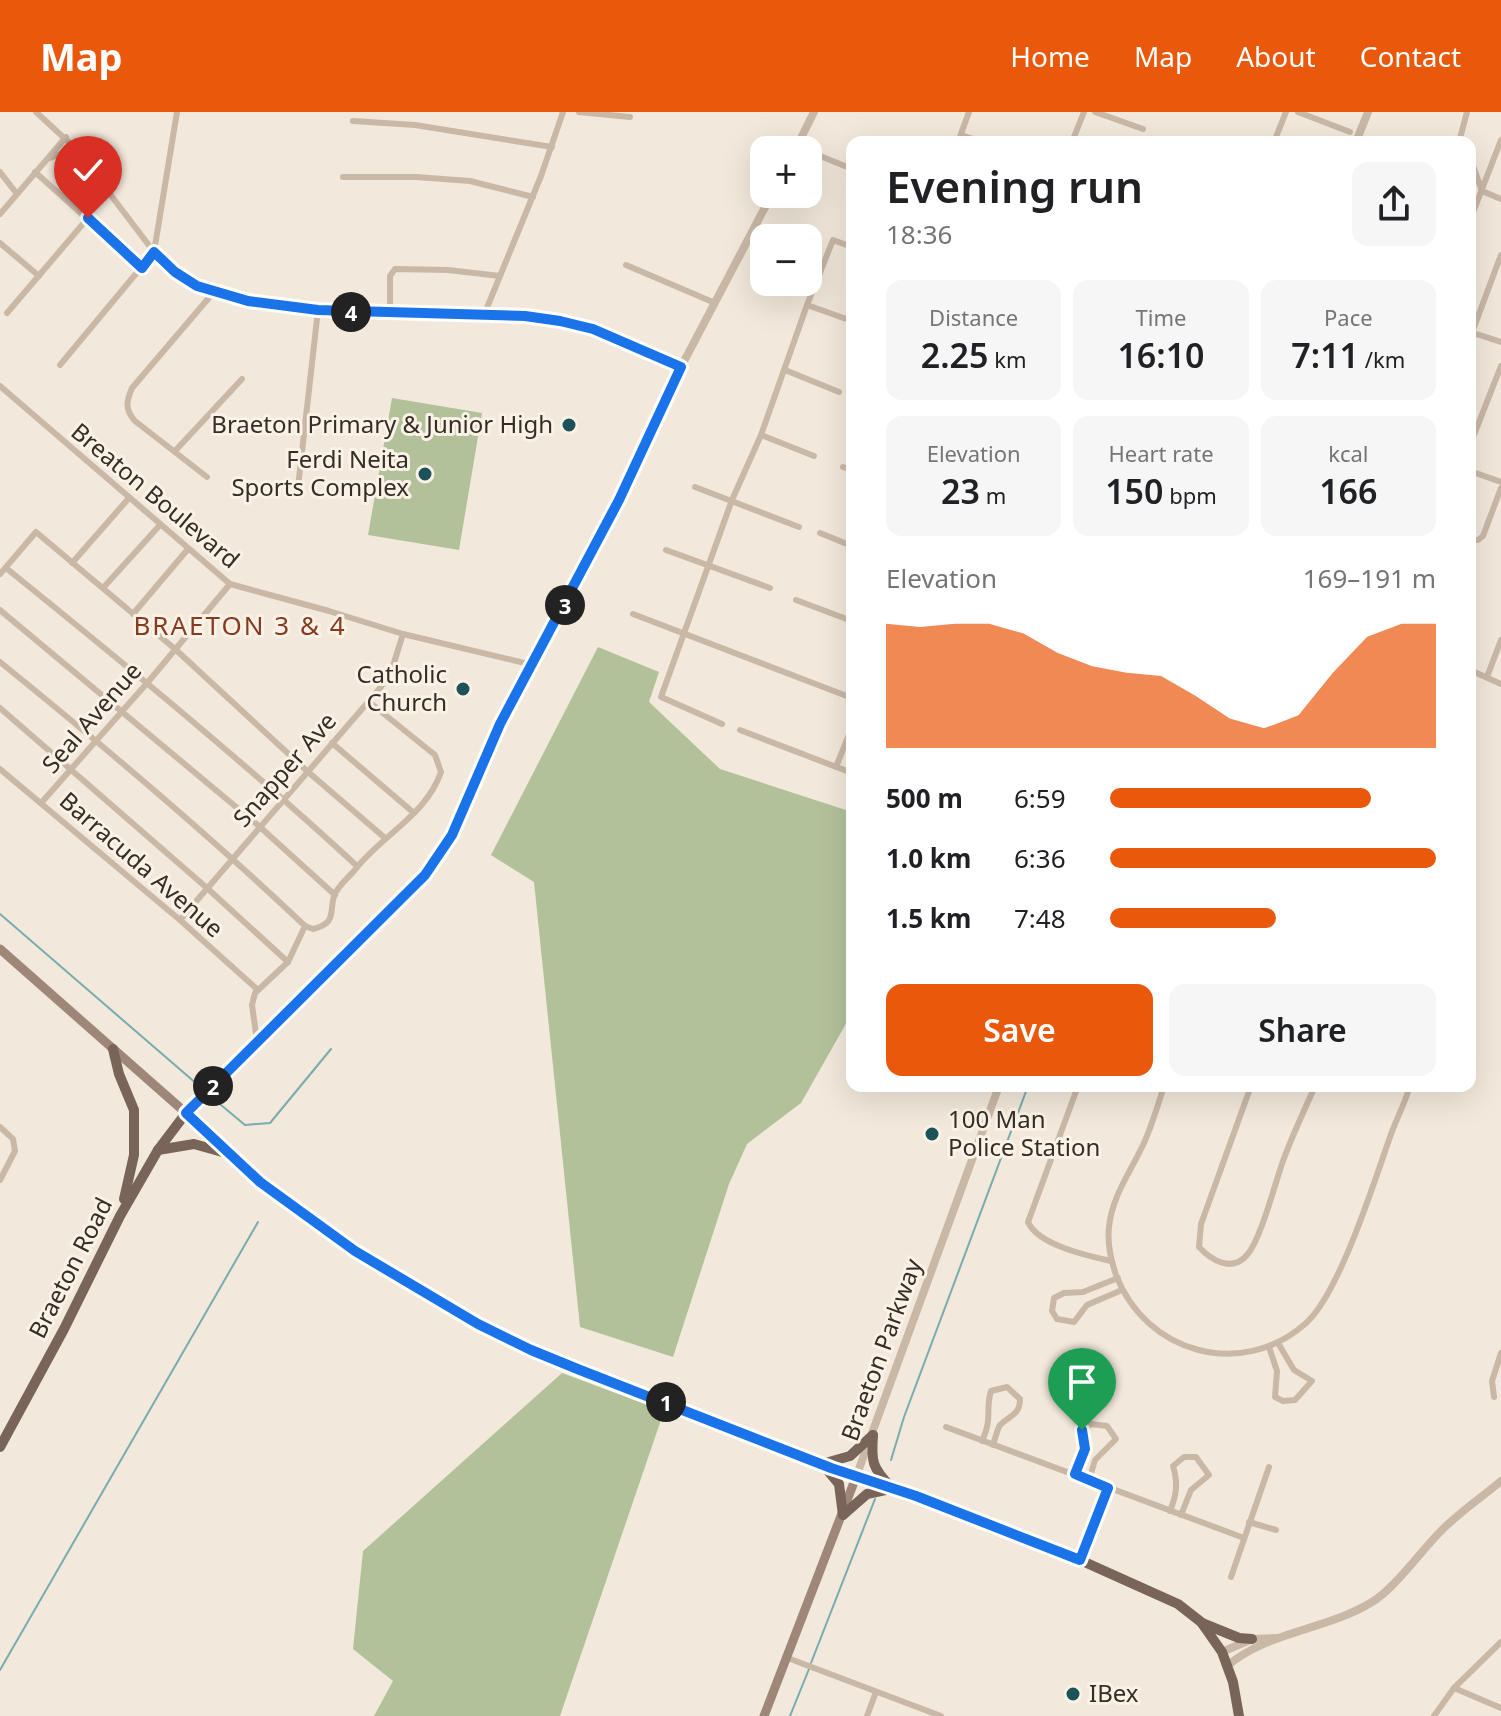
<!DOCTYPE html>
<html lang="en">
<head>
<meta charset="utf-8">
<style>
  :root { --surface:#fff; --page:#f6f6f6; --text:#202124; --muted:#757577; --accent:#ea580c }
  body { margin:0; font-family:"Noto Sans",sans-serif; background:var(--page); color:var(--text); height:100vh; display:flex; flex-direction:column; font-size:30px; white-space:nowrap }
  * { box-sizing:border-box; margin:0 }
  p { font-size:26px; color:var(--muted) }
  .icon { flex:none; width:44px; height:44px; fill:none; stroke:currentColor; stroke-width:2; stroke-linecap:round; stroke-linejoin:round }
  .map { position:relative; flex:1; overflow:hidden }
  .drawer { position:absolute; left:846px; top:24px; width:630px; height:956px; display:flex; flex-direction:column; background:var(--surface); border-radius:16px; box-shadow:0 8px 32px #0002 }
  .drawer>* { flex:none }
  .buttons { position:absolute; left:750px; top:24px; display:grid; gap:16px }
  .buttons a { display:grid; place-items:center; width:72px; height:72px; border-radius:16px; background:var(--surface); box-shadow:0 8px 32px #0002; font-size:40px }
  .pin { position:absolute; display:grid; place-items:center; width:68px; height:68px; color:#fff; margin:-82px -34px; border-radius:50% 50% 50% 0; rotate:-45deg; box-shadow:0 0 8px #0007 }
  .pin .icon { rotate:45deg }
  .km { position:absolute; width:40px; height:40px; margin:-20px; border-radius:50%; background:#222; color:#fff; font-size:22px; line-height:40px; text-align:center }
  .round { display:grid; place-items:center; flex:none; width:84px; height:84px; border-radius:16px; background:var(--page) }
  .overview { display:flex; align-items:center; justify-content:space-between; height:136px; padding:0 40px }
  h1 { font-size:44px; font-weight:600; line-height:60px }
  .figures { display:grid; grid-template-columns:repeat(3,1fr); gap:12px; height:136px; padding:8px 40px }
  .figures div { display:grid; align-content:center; border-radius:16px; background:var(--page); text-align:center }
  .figures b { font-size:34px; font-weight:600 }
  .figures small { font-size:22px; font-weight:400 }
  .figures p { font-size:22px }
  .chart { height:224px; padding:16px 40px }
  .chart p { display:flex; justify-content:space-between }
  .chart svg { width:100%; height:144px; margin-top:8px; fill:var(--accent); opacity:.7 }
  .action { display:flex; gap:16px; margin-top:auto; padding:16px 40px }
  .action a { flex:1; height:92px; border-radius:16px; background:var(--accent); color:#fff; font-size:32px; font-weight:600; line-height:92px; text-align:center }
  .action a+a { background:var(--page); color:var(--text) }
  ul { padding:0 40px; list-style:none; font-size:26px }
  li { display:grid; grid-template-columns:128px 96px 1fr; align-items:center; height:60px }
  li i { height:20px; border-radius:10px; background:var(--accent) }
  header { display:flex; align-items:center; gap:48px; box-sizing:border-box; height:112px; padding:0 40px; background:var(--accent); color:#fff }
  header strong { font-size:38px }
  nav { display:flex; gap:44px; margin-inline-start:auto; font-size:28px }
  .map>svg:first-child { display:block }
  .green { fill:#b3c19b }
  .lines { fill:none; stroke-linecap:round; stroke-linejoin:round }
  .stream { stroke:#79abaf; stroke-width:2 }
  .minor { stroke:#cab8a7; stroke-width:6 }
  .tertiary { stroke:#cab8a7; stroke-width:8 }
  .secondary { stroke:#9e8778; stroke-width:9 }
  .primary { stroke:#786458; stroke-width:10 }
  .route-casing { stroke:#fff; stroke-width:16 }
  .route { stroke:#1a73e8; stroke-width:10 }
  .poi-dot { fill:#1d5258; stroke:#faf2e7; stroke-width:3 }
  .labels { text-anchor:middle; stroke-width:6; stroke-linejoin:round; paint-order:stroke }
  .poi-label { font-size:24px; fill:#362d27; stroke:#faf2e7; text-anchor:end }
  .street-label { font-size:24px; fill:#362d27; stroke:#faf2e7 }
  .neighbourhood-label { font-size:26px; letter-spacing:2px; fill:#863b20; stroke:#faf2e7 }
</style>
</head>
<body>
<header>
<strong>Map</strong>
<nav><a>Home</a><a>Map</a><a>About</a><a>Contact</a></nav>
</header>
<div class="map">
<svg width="1501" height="1604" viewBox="0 0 1501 1604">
  <rect width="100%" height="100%" fill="#f2e8db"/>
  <g class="green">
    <path d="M392 286 482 301 459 438 368 423Z"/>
    <path d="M598 535 659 560 649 590 720 657 852 700V901L801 991 747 1032 729 1072 673 1245 580 1215 534 770 491 743Z"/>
    <path d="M562 1261 664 1299 560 1604H374L393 1569 353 1537 363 1439Z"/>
  </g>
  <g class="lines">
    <g class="stream">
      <path d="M0 802 205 979"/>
      <path d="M209 983 245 1013 270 1011 331 937"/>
      <path d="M891 1348 904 1305 1028 974"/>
      <path d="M811 1551 875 1387"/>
      <path d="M0 1558 258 1110"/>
      <path d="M790 1604 809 1557"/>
    </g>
    <g class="minor">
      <path d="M36 0 75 36 154 140 175 160 197 174 248 189 318 198 525 204 560 209 593 217 681 255"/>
      <path d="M579 0 630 5"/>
      <path d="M1095 0 1143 17"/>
      <path d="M1298 0 1350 20"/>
      <path d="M353 9 415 13 552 35"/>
      <path d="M961 23 982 30"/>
      <path d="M1168 27 1177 30"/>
      <path d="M958 30 969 0"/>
      <path d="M1072 30 1084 0"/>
      <path d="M1274 30 1286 0"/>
      <path d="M1459 30 1467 0"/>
      <path d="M808 39 852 57"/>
      <path d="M1470 45 1482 79 1501 87"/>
      <path d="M50 46 75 36"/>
      <path d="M0 60 17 82"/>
      <path d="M35 60 142 156"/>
      <path d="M343 65H416L470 69 533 85"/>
      <path d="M0 102 66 25"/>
      <path d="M1470 108 1501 28"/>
      <path d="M0 131 39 164"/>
      <path d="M626 153 715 191"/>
      <path d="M807 193 852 209"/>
      <path d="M7 201 88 106"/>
      <path d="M390 202V164L395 157 448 158 500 164"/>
      <path d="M484 203 541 64 563 0"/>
      <path d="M1470 220 1501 230"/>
      <path d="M1470 226 1501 143"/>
      <path d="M60 253 154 140 177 0"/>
      <path d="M785 258 839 280"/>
      <path d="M0 274 230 472 329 499 403 522 533 553"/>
      <path d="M761 323 814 344"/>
      <path d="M1470 333 1501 254"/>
      <path d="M175 339 242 267"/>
      <path d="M843 355 852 358"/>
      <path d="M1470 359 1501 370"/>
      <path d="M207 365 135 309C125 298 126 290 132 276L213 181"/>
      <path d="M695 375 799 415"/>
      <path d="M297 384 318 198"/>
      <path d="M820 421 852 434"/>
      <path d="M1470 428H1478L1483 424 1501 376"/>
      <path d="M666 438 770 476"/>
      <path d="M72 451 129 386"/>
      <path d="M6 456C125 552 244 650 357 754"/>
      <path d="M0 462 36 420 175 537 307 659 385 726"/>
      <path d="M103 476 160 413"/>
      <path d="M796 488 852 509"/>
      <path d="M0 498 260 715 335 783"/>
      <path d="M133 502 188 437"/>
      <path d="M633 502 852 586"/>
      <path d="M0 550C105 635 207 721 305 814"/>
      <path d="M1470 558 1501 572"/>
      <path d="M1487 565 1501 528"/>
      <path d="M0 596 207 776 288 850"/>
      <path d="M722 612 661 585 732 388 761 323 807 193 833 128 852 135"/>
      <path d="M740 618 852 661"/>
      <path d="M332 631 414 701"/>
      <path d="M836 655 852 615"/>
      <path d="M0 657 180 808 258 878"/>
      <path d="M42 690 148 570 230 472"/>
      <path d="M180 808 381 575 392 557 403 522"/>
      <path d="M257 929 252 893 255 881 288 850 305 814 313 817C337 811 329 801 334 784 337 775 348 766 354 759 380 724 426 704 441 660L435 643 368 589"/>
      <path d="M1078 974 1028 1110C1038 1133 1088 1144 1111 1149"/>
      <path d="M1164 974C1158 993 1152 1013 1144 1031 1131 1059 1112 1084 1109 1115 1107 1131 1111 1148 1116 1163 1146 1241 1241 1268 1305 1212 1339 1183 1374 1070 1390 1025 1396 1008 1405 991 1410 974"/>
      <path d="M1251 974 1201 1112 1199 1135C1211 1148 1232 1161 1247 1143 1261 1127 1275 1071 1283 1049 1292 1024 1304 999 1315 974"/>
      <path d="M0 1015 13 1027 15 1039 0 1068"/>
      <path d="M1118 1166 1083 1180 1064 1181 1054 1186 1052 1199 1057 1207 1074 1210 1087 1193 1122 1178"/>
      <path d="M1269 1235 1277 1259 1275 1285 1283 1289 1295 1288 1312 1269 1294 1258 1278 1231"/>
      <path d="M1494 1285 1492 1269 1501 1241"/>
      <path d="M946 1315 1244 1426"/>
      <path d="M982 1329C993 1306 985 1298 991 1279L1007 1275 1020 1287C1020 1303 1010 1303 1000 1313 997 1318 995 1327 993 1333"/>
      <path d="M1075 1362 1085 1337 1082 1318 1091 1312 1107 1314 1116 1327 1095 1348 1089 1368"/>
      <path d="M1170 1399C1177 1382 1178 1371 1173 1354L1184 1345H1196L1209 1363 1191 1378 1181 1403"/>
      <path d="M1249 1410 1276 1418"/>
      <path d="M1080 1448 1108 1376"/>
      <path d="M1231 1465 1269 1355"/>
      <path d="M785 1545 941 1604"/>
      <path d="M1454 1576 1501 1596"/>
      <path d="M867 1604 876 1580"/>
      <path d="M1434 1604 1454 1576 1501 1530"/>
    </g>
    <g class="tertiary">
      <path d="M1356 30 1368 0"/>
      <path d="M795 38 814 0"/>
      <path d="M186 1001 425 763 452 723 500 612 619 388 681 255 772 82"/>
      <path d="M856 1365 999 974"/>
      <path d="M1222 1540 1252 1527 1277 1526"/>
      <path d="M1227 1554C1268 1519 1327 1518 1372 1490 1394 1477 1421 1439 1440 1420 1458 1401 1481 1386 1501 1369"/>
    </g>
    <g class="secondary">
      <path d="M0 837 186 1001"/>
      <path d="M764 1604 856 1365"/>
    </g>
    <g class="primary">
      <path d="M113 937 119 962 134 998V1043L124 1087"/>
      <path d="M158 1038 194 1032 226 1041"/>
      <path d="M873 1323C871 1349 872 1356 891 1375"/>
      <path d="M0 1335 64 1217 120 1104 158 1038 186 1001 260 1070 355 1139 478 1212 580 1258 748 1322 831 1356 916 1384 1080 1448 1178 1492 1201 1510 1222 1540 1233 1570 1239 1604"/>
      <path d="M822 1352 850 1344 873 1323"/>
      <path d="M825 1355 839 1372 843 1403"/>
      <path d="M843 1403 867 1382 890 1377"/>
      <path d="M1202 1511 1239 1526 1252 1527"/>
    </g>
  </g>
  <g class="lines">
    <g class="route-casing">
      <path id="route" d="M88 106 142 156 154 140 175 160 197 174 248 189 318 198 525 204 560 209 593 217 681 255 619 388 500 612 452 723 425 763 186 1001 260 1070 355 1139 478 1212 531 1238 580 1258 831 1356 916 1384 1080 1448 1108 1376 1075 1362 1085 1337 1082 1318"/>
    </g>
    <use href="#route" class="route"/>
  </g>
  <g class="poi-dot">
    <circle cx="569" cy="313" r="8"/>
    <circle cx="425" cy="362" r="8"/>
    <circle cx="463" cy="577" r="8"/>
    <circle cx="932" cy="1022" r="8"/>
    <circle cx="1073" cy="1582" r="8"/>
  </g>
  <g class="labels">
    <g class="poi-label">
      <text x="553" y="321">Braeton Primary &amp; Junior High</text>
      <text x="409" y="356">Ferdi Neita<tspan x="409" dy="28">Sports Complex</tspan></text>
      <text x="447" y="571">Catholic<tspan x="447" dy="28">Church</tspan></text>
      <text x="948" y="1016" text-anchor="start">100 Man<tspan x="948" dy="28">Police Station</tspan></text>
      <text x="1089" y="1590" text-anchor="start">IBex</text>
    </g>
    <g class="street-label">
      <text transform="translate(155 384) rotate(40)" y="8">Breaton Boulevard</text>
      <text transform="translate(92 606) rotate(-49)" y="8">Seal Avenue</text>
      <text transform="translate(285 658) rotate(-49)" y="8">Snapper Ave</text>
      <text transform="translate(141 753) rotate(41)" y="8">Barracuda Avenue</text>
      <text transform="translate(71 1156) rotate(-63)" y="8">Braeton Road</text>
      <text transform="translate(882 1238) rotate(-70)" y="8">Braeton Parkway</text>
    </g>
    <g class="neighbourhood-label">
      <text x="240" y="523">BRAETON 3 &amp; 4</text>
    </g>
  </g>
</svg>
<div class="buttons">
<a>+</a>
<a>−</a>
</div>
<div class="pin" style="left:1082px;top:1318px;background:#1e9e55"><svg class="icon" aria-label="arrive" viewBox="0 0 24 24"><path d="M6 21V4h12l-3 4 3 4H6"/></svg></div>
<div class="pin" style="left:88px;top:106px;background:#d93025"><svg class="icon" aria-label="check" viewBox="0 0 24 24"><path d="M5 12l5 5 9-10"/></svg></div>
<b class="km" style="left:666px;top:1290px">1</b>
<b class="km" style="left:213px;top:974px">2</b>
<b class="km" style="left:565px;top:493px">3</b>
<b class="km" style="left:351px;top:200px">4</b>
<section class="drawer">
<div class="overview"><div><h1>Evening run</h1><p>18:36</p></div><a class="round"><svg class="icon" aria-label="share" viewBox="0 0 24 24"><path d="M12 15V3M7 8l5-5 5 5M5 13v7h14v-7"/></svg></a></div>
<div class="figures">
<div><p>Distance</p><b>2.25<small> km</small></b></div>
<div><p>Time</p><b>16:10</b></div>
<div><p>Pace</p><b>7:11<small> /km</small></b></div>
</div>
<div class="figures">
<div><p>Elevation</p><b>23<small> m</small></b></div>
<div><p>Heart rate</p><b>150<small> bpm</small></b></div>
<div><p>kcal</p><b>166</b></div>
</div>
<div class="chart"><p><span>Elevation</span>169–191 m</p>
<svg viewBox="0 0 160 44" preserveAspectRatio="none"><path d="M0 44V6L10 7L20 6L30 6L40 9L50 15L60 19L70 21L80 22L90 28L100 35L110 38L120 34L130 21L140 10L150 6L160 6V44z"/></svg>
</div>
<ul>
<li><b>500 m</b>6:59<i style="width:80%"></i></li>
<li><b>1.0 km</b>6:36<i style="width:100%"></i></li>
<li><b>1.5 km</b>7:48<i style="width:51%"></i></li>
</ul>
<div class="action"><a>Save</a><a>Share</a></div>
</section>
</div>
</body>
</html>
